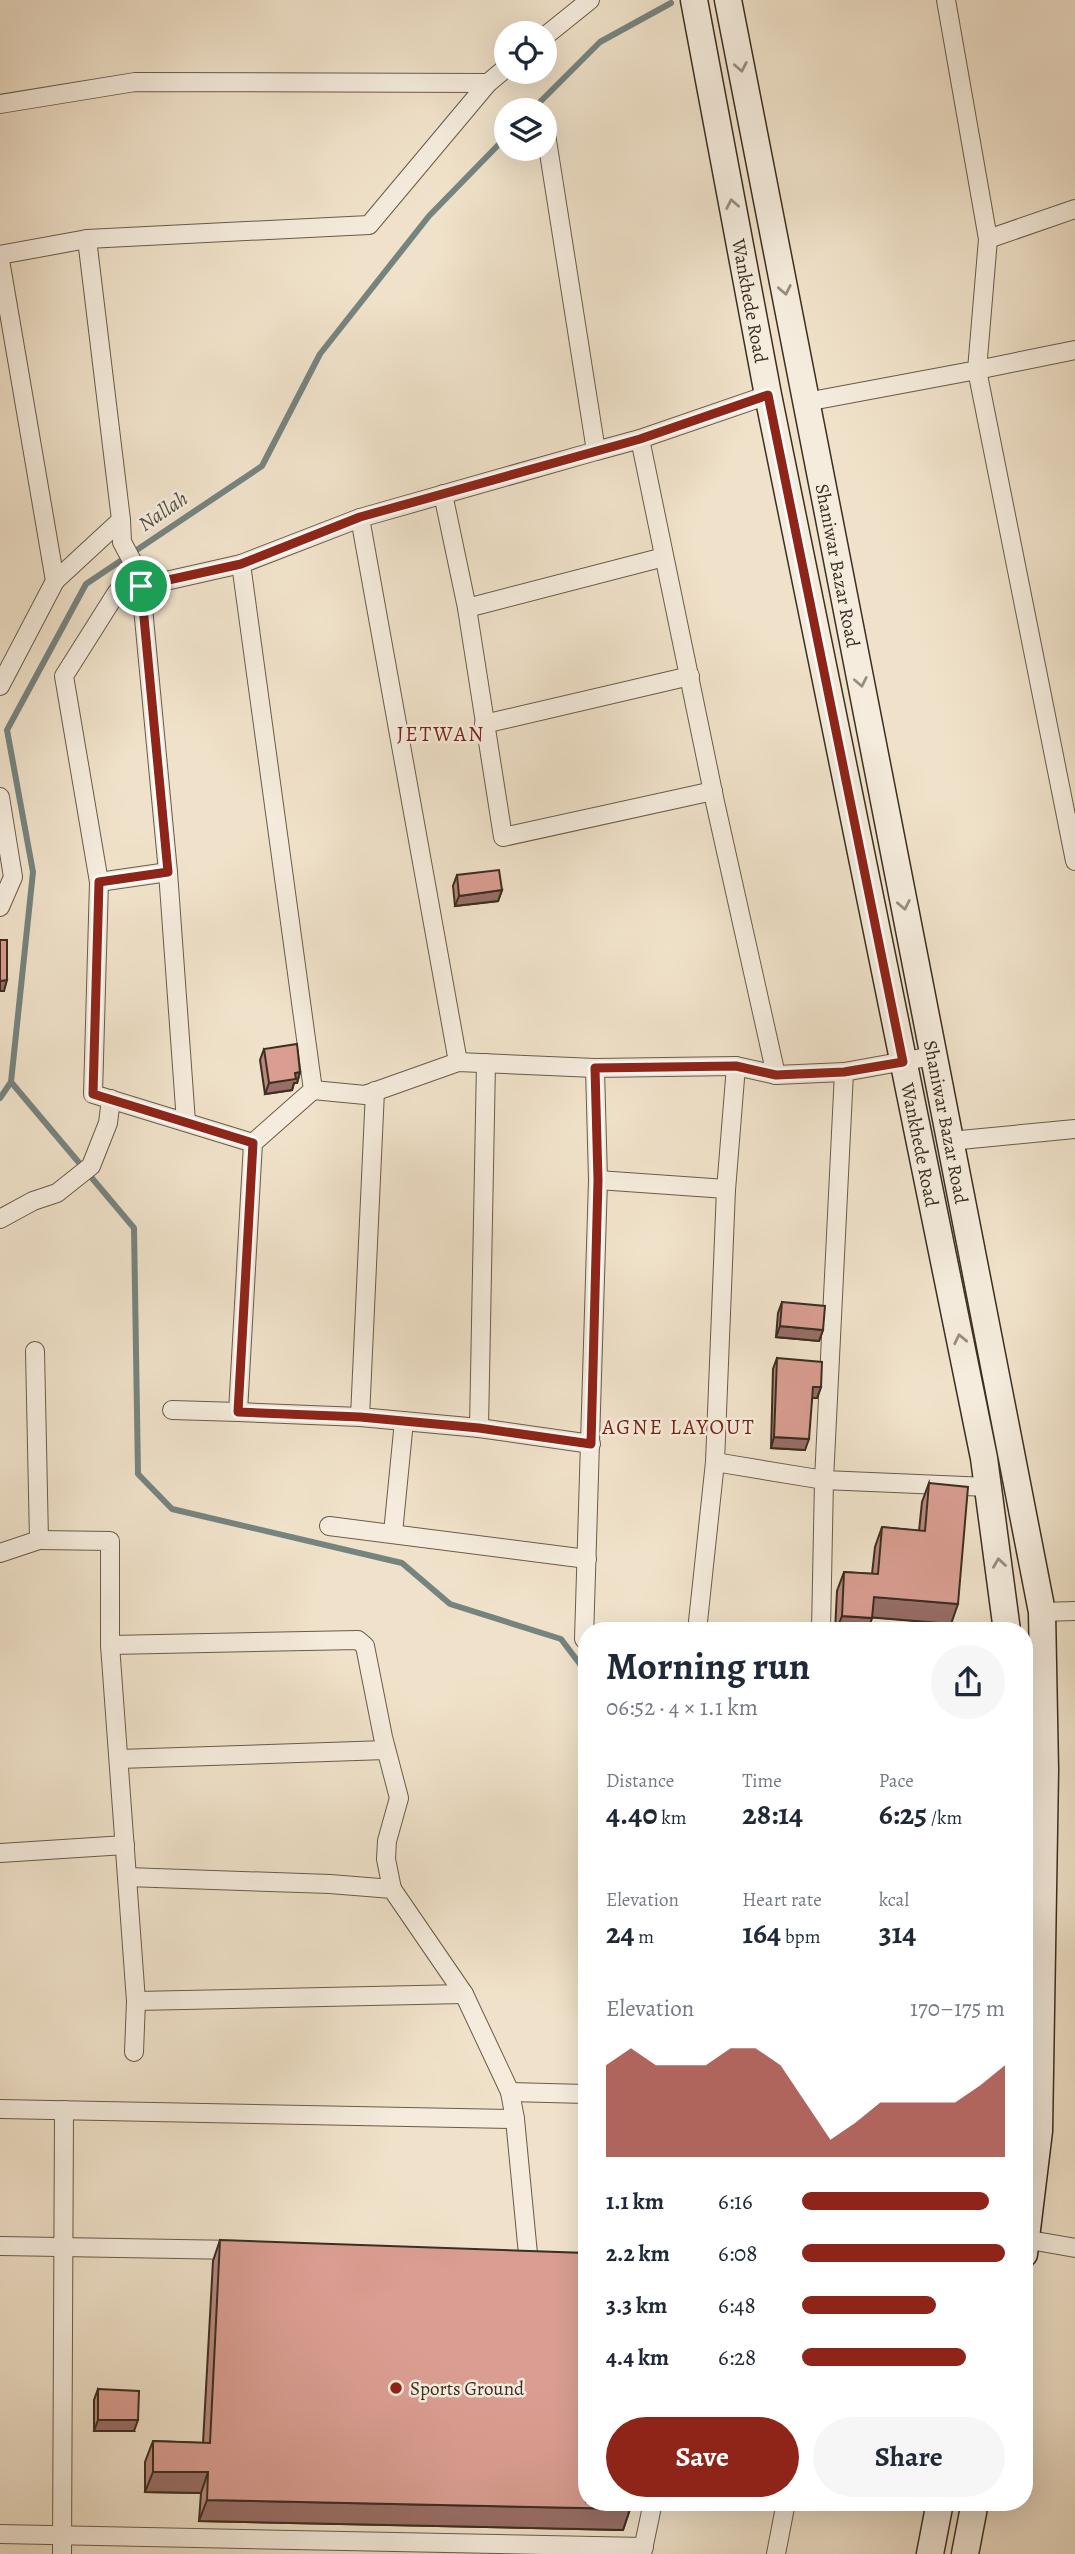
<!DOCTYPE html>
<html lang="en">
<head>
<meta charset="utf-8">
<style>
  :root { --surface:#fff; --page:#f6f6f7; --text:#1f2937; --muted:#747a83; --accent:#8f2418 }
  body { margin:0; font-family:Alegreya,serif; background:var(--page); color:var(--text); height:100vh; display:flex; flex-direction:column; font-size:26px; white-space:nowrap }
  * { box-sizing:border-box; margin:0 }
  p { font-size:23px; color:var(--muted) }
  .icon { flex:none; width:38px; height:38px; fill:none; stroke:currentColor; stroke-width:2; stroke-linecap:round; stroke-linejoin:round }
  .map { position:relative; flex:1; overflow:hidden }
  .side { position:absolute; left:578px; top:1622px; width:455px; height:889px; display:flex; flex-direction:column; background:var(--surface); border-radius:28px; box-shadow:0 7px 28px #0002 }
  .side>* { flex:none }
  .fabs { position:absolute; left:494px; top:21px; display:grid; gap:14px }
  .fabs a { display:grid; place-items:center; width:63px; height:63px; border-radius:50%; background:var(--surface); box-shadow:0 7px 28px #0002; font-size:35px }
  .pin { position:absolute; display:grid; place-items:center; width:60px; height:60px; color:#fff; margin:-30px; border:4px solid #fff; border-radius:50%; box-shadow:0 2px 7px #0007 }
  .round { display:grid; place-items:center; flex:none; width:74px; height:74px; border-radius:37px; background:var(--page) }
  .headline { display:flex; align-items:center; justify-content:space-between; height:119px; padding:0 28px }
  h1 { font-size:38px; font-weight:700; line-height:52px }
  .figures { display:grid; grid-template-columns:repeat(3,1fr); gap:10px; height:119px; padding:7px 28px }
  .figures div { display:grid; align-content:center }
  .figures b { font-size:30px; font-weight:700 }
  .figures small { font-size:19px; font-weight:400 }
  .figures p { font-size:19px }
  .chart { height:196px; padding:14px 28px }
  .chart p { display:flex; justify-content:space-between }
  .chart svg { width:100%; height:126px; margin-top:7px; fill:var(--accent); opacity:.7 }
  .cta { display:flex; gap:14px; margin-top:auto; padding:14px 28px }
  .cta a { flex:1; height:80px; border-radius:42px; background:var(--accent); color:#fff; font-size:28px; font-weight:700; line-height:80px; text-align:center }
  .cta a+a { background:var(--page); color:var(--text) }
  ul { padding:0 28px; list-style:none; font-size:23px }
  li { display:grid; grid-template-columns:112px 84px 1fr; align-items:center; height:52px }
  li i { height:18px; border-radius:9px; background:var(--accent) }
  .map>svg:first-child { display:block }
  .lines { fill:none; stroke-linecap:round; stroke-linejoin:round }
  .stream { stroke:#768480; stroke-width:6 }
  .street-casing { stroke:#685c4a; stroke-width:20 }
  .secondary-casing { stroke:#3a2f20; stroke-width:29 }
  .street { stroke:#f5ecdd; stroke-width:18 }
  .secondary { stroke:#f5ecdd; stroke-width:26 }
  .wall { fill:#bb877d; stroke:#3a2f20; stroke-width:2 }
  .shaded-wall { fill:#986e66; stroke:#3a2f20; stroke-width:2 }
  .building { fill:#d99d91; stroke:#3a2f20; stroke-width:2 }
  .oneway { stroke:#988e7e }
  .route-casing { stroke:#fff; stroke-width:14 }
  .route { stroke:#8f2418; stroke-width:9 }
  .poi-dot { fill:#8f2418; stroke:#f5ecdd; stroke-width:2.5 }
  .labels { text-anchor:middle; stroke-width:5; stroke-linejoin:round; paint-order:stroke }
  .street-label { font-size:19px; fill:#3a2f20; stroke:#f5ecdd }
  .poi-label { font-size:19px; fill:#3a2f20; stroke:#f5ecdd; text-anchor:start }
  .water-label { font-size:21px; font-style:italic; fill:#535248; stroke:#f5ecdd }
  .neighbourhood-label { font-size:21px; letter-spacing:2px; fill:#7a1f14; stroke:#f5ecdd }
</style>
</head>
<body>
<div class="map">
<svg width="1075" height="2554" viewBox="0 0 1075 2554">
  <rect width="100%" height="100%" fill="#f0e2ca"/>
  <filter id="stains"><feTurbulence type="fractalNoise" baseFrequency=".00286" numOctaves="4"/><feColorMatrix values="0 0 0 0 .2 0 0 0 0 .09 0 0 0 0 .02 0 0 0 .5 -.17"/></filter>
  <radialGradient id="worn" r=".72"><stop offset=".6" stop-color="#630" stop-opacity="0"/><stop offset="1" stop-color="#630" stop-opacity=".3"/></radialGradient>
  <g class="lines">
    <g class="stream">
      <path d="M532 110 600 42 671 3"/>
      <path d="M11 1082 134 1228 138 1474 172 1509 402 1563 450 1604 561 1639 586 1672"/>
      <path d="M0 1098 11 1082 33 872 7 730 86 584 262 466 320 354 429 216 506 137"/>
    </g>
    <g class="street-casing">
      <g id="street">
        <path d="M544 37 590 0"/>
        <path d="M0 104 135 82 488 83 506 68"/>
        <path d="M546 134 596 451 640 439 768 395"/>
        <path d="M988 239 1075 209"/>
        <path d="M0 255 87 239 369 225 488 83"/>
        <path d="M0 260 55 581 0 686"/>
        <path d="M1075 350 977 370 1075 861"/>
        <path d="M806 402 977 370 988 239 946 0"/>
        <path d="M640 439 715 802 776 1075 844 1072 933 1056"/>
        <path d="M443 494 467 608 503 837 713 791"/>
        <path d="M360 518 458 1062"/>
        <path d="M121 520 122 542 140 576 168 872 186 1122"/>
        <path d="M241 564 313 1090"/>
        <path d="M55 581 121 520 87 239"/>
        <path d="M467 608 664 557"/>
        <path d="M484 724 690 676"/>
        <path d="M0 797 13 877 0 907"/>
        <path d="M99 882 168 872"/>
        <path d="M595 1068 598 1180"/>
        <path d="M844 1072 824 1480 988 1487"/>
        <path d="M950 1141 1075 1129"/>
        <path d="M253 1143 93 1094 99 882 64 676 117 592 241 564 360 518 596 451"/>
        <path d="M726 1190 736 1066 776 1075"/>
        <path d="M0 1219 33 1201 57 1193 91 1166 108 1123 111 1099"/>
        <path d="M172 1410 238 1412 253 1143 313 1090 365 1095 458 1062 595 1068 736 1066"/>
        <path d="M238 1412 360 1417 375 1091"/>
        <path d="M360 1417 479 1428 486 1063"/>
        <path d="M479 1428 591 1444"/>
        <path d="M715 1462 824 1480 821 1631"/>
        <path d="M329 1526 587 1559"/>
        <path d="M393 1533 404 1421"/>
        <path d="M39 1540 110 1541V1645L136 2001 134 2052"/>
        <path d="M0 1553 39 1540 35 1351"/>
        <path d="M1042 1612 1075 1611"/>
        <path d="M586 1641 584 1639 598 1180 726 1189 715 1462 697 1631"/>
        <path d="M110 1645 358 1640 365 1646 383 1737 399 1798 387 1841 386 1859 392 1889"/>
        <path d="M119 1759 386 1750"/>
        <path d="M0 1853 125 1845"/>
        <path d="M127 1877 330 1884 392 1889 464 1994 510 2092 515 2119 528 2254"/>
        <path d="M136 2001 464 1994"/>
        <path d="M510 2092 586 2094"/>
        <path d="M0 2109 515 2119"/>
        <path d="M1024 2239 1075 2248"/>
        <path d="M0 2246 238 2250"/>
        <path d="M0 2534 644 2547"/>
        <path d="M62 2554 64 2110"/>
        <path d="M642 2554 653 2502"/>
        <path d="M776 2554 786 2502"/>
      </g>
    </g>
    <g class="secondary-casing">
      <g id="secondary">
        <path id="s1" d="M694 0 768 395 984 1458 1007 1631"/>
        <path id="s2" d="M728 0 1042 1612 1045 1770 1039 2131 1024 2254"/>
        <path d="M930 2554 940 2502"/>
        <path d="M965 2554 975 2502"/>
      </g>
    </g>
    <use href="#street" class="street"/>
    <use href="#secondary" class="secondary"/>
  </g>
  <g class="wall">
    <path d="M457 875 502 890 498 901 455 906 453 886Z"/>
    <path d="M264 1049 300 1072 297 1083H294L292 1090 265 1094 260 1060Z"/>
    <path d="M782 1302 823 1330 819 1341 776 1337 778 1313Z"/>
    <path d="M777 1358 821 1387 817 1398H812L805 1450 771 1448 773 1369Z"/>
    <path d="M929 1483 951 1624 872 1617 868 1631H835L837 1591 844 1572 872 1574 875 1547 882 1527 919 1531 922 1502Z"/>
    <path d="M220 2240 630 2509 623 2530 199 2521 201 2493 145 2492V2462L153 2441 203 2443 213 2261Z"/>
    <path d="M98 2389 134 2431H94V2400Z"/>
  </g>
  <g class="shaded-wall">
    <path d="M502 890 498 901 455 906 459 896Z"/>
    <path d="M7 980 4 991H0V981Z"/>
    <path d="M300 1072 297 1083H294L292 1090 265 1094 269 1083 295 1073Z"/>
    <path d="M780 1326 823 1330 819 1341 776 1337Z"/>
    <path d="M813 1387H821L817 1398H809Z"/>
    <path d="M774 1437 809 1439 805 1450 771 1448Z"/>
    <path d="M874 1597 958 1604 951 1624 867 1617Z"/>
    <path d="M842 1616 872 1618 868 1631H836Z"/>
    <path d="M98 2420H138L134 2431H94Z"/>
    <path d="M153 2472H208L201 2493 145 2492Z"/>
    <path d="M207 2500 630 2509 623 2530 199 2521Z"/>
  </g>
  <g class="building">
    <path d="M499 870 502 890 459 896 457 875Z"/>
    <path d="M0 940H7V980L0 981Z"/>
    <path d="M297 1044 300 1072 295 1073 296 1079 269 1083 264 1049Z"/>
    <path d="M782 1302 825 1306 823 1330 780 1326Z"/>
    <path d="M777 1358 822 1362 821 1387H813L809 1439 774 1437Z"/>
    <path d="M929 1483 968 1487 958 1604 874 1597 872 1618 842 1616 844 1572 878 1574 882 1527 925 1531Z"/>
    <path d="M220 2240 586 2253V2502H632L630 2509 207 2500 208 2472H153V2441L210 2443Z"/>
    <path d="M98 2389 139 2391 138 2420H98Z"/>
  </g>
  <defs><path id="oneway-chevron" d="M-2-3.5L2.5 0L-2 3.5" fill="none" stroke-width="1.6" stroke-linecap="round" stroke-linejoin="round" transform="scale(1.75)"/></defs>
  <g class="oneway">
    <use href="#oneway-chevron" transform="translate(741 67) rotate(79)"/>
    <use href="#oneway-chevron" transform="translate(732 204) rotate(-101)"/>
    <use href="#oneway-chevron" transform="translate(785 290) rotate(79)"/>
    <use href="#oneway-chevron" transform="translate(861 682) rotate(79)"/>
    <use href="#oneway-chevron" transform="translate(904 905) rotate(79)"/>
    <use href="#oneway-chevron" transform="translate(960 1339) rotate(-102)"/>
    <use href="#oneway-chevron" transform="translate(999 1563) rotate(-98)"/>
  </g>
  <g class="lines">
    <g class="route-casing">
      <path id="route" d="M768 395 903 1062 844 1072 776 1075 736 1066 595 1068 598 1180 591 1444 479 1428 360 1417 238 1412 253 1143 93 1094 99 882 168 872 141 586 241 564 360 517 640 439Z"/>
    </g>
    <use href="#route" class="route"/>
  </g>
  <circle class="poi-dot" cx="396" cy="2388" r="7"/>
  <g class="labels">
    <g class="street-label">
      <text dy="7" stroke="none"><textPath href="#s1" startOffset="306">Wankhede Road</textPath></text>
      <text dy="7" stroke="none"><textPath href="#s2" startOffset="576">Shaniwar Bazar Road</textPath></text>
      <text dy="7" stroke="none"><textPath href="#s2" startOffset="1143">Shaniwar Bazar Road</textPath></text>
      <text dy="7" stroke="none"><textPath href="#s1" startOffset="1167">Wankhede Road</textPath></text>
    </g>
    <g class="poi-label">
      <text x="410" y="2395">Sports Ground</text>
    </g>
    <g class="water-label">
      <text transform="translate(163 511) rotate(-34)" y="7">Nallah</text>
    </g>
    <g class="neighbourhood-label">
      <text x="441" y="741">JETWAN</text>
      <text x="679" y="1434">AGNE LAYOUT</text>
    </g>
  </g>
  <rect width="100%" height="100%" filter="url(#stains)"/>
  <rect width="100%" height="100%" fill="url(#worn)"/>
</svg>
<div class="fabs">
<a><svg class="icon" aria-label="locate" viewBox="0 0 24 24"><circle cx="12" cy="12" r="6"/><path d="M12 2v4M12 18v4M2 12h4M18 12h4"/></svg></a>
<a><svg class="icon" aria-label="layers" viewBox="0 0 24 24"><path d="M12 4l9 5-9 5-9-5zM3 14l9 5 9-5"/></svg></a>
</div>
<div class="pin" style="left:141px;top:586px;background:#1e9e55"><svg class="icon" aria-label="arrive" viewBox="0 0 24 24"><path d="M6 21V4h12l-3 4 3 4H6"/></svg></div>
<section class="side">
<div class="headline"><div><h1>Morning run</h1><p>06:52 · 4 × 1.1 km</p></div><a class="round"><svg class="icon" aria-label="share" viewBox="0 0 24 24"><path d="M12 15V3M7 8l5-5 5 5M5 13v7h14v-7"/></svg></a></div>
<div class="figures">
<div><p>Distance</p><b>4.40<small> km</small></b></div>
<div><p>Time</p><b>28:14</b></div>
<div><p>Pace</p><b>6:25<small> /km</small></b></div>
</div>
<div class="figures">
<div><p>Elevation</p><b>24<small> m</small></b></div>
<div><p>Heart rate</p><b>164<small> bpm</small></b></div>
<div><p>kcal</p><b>314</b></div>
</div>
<div class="chart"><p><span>Elevation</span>170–175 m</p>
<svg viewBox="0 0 160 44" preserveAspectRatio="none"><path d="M0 44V12L10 6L20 12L30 12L40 12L50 6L60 6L70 12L80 25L90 38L100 32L110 25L120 25L130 25L140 25L150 19L160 12V44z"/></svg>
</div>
<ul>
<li><b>1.1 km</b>6:16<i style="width:92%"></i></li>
<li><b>2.2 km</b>6:08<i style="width:100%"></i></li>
<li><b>3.3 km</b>6:48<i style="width:66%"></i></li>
<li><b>4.4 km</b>6:28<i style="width:81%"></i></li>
</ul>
<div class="cta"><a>Save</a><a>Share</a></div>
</section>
</div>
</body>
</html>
